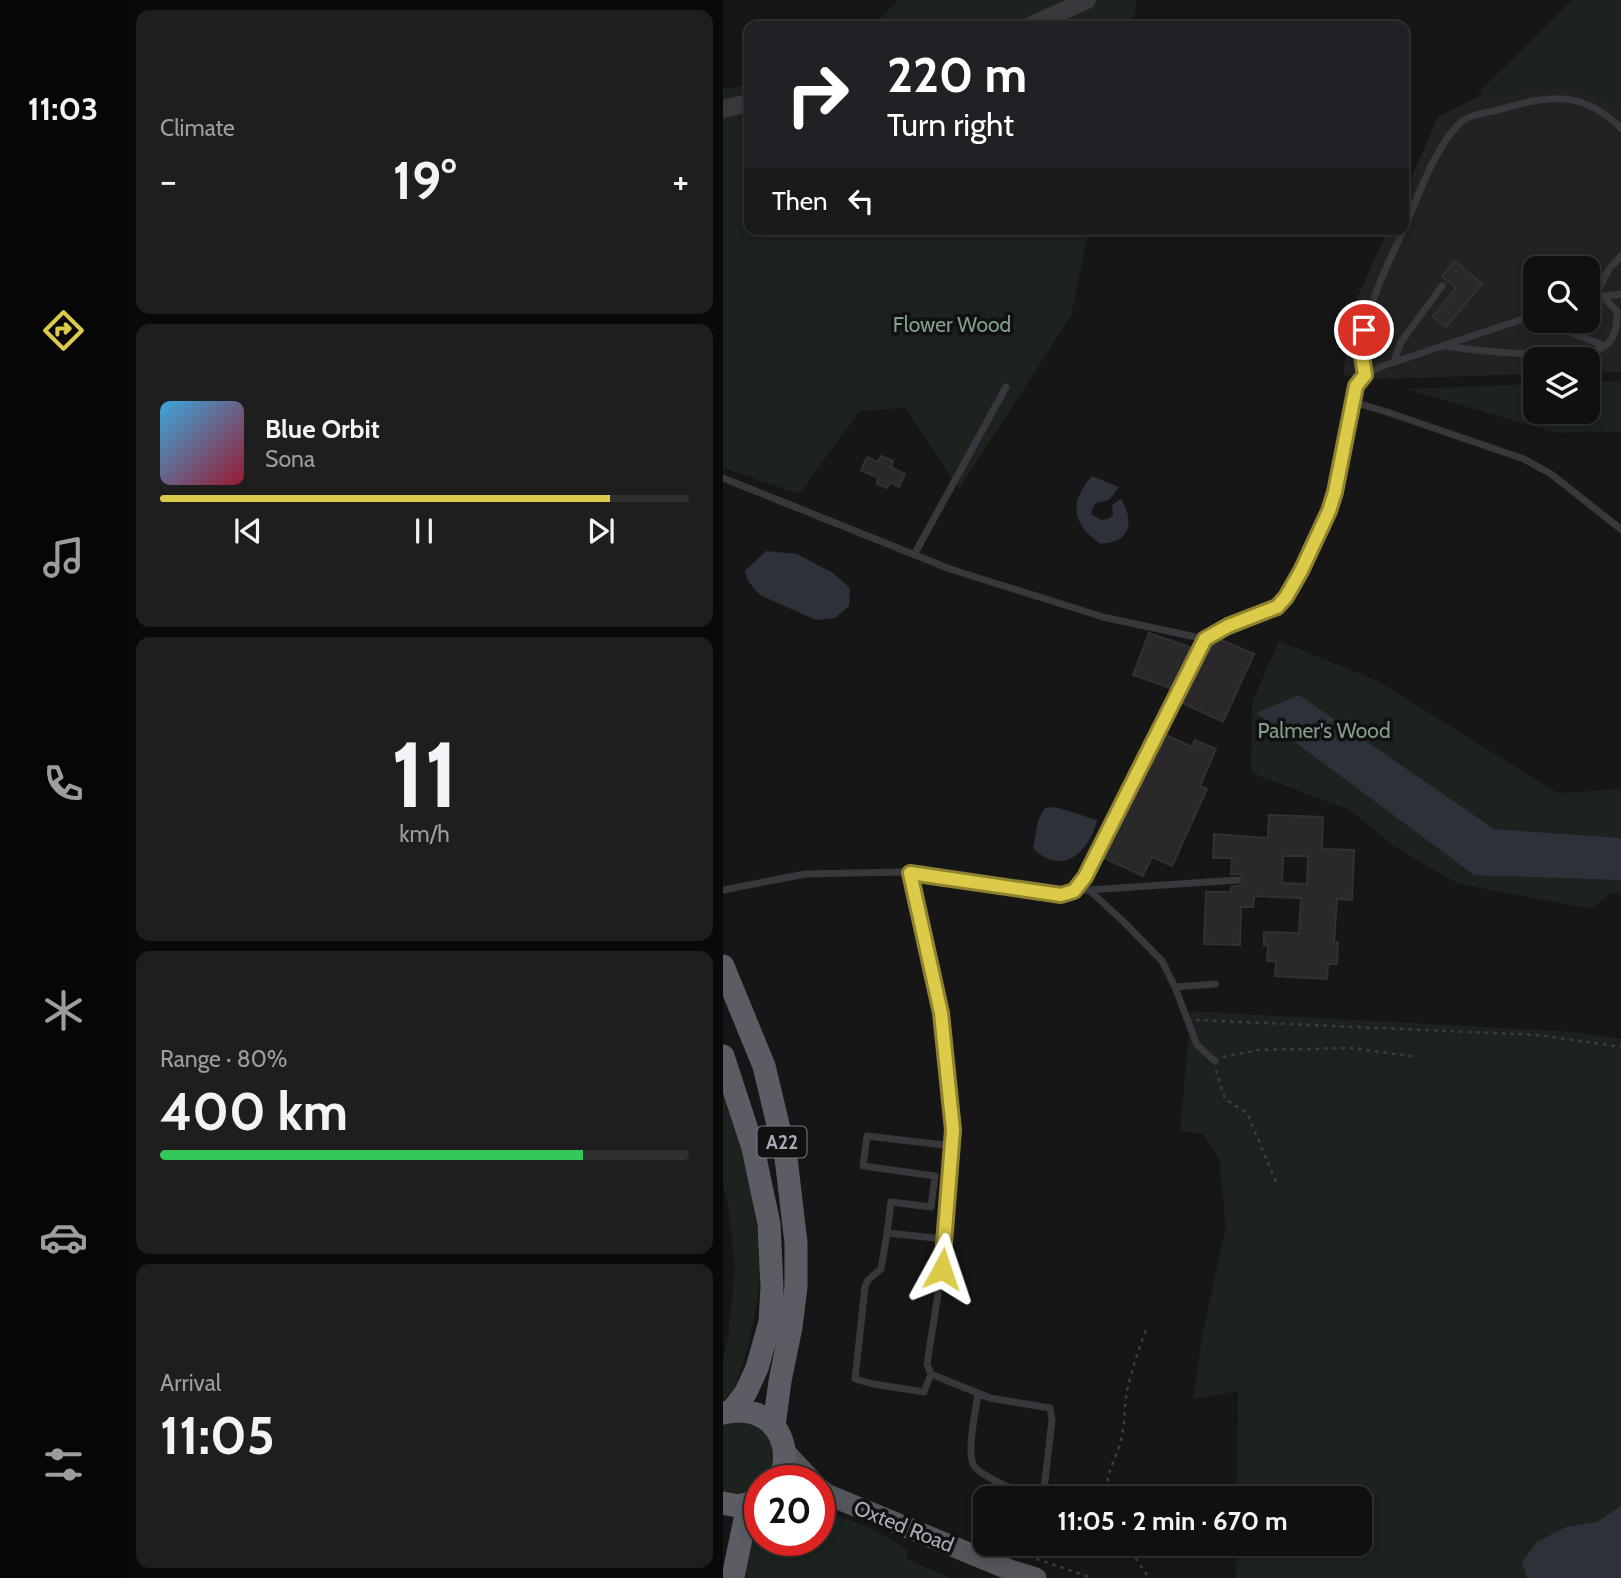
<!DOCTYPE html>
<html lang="en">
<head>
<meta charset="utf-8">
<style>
	:root { --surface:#101011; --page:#1e1e1f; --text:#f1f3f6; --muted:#9c9d9f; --line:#303031; --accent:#dcca49 }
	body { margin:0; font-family:Cabin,sans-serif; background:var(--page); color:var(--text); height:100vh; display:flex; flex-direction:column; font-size:26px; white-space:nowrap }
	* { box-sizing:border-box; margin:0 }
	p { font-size:23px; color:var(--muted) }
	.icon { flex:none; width:38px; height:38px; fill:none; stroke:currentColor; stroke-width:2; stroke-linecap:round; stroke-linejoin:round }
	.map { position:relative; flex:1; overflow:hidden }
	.side { display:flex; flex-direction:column; gap:10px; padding:10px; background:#090909; width:597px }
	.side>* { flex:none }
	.banner { position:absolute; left:21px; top:21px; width:665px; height:214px; border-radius:14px; box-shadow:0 4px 10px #0003,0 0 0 2px var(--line); background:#202124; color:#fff; overflow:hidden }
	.tools { position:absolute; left:800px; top:256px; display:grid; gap:14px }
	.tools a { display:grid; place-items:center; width:77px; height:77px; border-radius:14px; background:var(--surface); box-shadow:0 4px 10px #0003,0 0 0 2px var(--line); font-size:35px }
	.speed { position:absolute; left:21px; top:1465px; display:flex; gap:14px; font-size:35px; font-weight:700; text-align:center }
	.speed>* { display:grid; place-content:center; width:91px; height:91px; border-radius:50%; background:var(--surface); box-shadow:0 4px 10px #0003,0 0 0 2px var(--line); line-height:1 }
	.speed .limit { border:10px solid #d22; background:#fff; color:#111 }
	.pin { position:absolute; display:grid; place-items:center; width:60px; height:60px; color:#fff; margin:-30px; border:4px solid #fff; border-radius:50%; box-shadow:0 2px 7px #0007 }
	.me { position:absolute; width:77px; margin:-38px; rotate:5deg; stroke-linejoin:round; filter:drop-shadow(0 0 5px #0008) }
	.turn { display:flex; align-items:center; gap:24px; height:147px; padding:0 28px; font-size:32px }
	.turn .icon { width:91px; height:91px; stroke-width:2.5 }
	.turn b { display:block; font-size:49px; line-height:60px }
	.then { display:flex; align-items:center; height:66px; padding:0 28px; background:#0003; gap:14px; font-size:26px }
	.big { font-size:52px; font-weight:700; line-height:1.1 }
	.side .card { flex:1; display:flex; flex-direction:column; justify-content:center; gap:10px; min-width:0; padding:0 24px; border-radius:14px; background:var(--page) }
	.side .dial { align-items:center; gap:0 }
	.dial b { font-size:91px; line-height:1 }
	.song { display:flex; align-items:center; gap:21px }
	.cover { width:84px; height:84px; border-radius:10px; background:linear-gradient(135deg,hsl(200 70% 55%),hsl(350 70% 35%)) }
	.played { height:7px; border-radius:4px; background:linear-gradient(90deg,var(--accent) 85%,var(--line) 85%) }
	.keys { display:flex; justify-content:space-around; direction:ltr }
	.heat { display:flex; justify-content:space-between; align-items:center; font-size:38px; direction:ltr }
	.charge { height:10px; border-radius:5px; background:linear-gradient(90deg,#34c759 80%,var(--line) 0) }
	.trip { position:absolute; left:250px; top:1486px; width:399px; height:70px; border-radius:14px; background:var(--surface); box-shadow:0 4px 10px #0003,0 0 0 2px var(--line); font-weight:700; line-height:70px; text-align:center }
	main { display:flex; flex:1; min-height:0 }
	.tabs { display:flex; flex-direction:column; width:126px; justify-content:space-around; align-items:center; background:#060607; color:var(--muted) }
	.tabs .icon { width:49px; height:49px }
	.tabs .selected { color:var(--accent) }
	.tabs b { font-size:32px; color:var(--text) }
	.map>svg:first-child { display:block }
	.built { fill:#222224; fill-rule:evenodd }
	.green { fill:#1c221e }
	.water { fill:#2d323a }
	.building { fill:#29292b; stroke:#313033; stroke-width:2; fill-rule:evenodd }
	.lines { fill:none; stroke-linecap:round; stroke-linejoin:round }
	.path { stroke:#3d3e43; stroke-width:2.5; stroke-dasharray:3.5 5; stroke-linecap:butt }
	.service { stroke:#37373c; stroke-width:7 }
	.tertiary { stroke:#37373c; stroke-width:18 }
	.primary { stroke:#54545b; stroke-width:21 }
	.trunk { stroke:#5c5c64; stroke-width:23 }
	.route-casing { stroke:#8f832f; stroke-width:18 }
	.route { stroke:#dcca49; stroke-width:12 }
	.labels { text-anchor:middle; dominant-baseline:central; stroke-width:7; stroke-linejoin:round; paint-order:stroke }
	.shield { fill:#111112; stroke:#7b7d85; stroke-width:2 }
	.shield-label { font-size:19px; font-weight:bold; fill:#a9abb6 }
	.park-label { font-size:21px; fill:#839f8a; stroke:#111112 }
	.street-label { font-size:21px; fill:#a9abb6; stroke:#111112 }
</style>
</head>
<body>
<main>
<nav class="tabs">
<b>11:03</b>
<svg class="icon selected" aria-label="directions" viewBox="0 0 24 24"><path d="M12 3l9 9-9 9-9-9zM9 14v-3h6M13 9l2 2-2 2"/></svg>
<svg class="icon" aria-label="music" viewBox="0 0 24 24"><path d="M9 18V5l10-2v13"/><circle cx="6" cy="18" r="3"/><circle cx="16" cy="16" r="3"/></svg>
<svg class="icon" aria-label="phone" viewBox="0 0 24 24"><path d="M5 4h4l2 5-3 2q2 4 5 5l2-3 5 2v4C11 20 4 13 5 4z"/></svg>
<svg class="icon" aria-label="climate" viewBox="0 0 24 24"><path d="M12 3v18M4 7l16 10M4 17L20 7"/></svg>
<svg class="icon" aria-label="car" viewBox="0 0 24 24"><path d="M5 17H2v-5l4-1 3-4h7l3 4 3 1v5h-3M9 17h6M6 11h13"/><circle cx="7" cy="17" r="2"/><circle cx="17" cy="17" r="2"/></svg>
<svg class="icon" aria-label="filters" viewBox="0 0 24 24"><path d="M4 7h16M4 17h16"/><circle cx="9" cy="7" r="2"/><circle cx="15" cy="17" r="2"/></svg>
</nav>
<section class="side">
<div class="card"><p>Climate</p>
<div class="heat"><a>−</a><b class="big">19°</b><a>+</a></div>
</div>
<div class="card">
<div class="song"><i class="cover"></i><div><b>Blue Orbit</b><p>Sona</p></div></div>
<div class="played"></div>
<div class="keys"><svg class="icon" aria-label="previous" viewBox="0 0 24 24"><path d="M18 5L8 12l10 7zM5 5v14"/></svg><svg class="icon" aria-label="pause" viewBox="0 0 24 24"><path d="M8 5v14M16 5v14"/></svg><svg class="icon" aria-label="next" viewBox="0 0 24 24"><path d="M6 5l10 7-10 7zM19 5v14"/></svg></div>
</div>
<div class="card dial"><b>11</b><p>km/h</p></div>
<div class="card"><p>Range · 80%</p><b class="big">400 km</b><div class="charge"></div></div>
<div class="card"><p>Arrival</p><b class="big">11:05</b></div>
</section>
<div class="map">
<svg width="899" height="1578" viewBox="0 0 899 1578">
	<rect width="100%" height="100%" fill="#161617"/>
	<path class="built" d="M847,66L898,95V372L865,373L864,359H812V374L659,379L620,375L631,305L665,229H681V194L715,117L781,84ZM812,268H864V320H812Z"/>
	<path class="green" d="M175,0H414L409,26H150Z
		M849,0H898V106L838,86L771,98L755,93Z
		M26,83V229H366L348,316L236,489L182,408L137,411L76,494L0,468V88L4,89Z
		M898,381V432L833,433L683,389L812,384V411H864L865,382Z
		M556,641L653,680L835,793L898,789V896L888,893L869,909L736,884L670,846L627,810L528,773L529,702Z
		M468,1011L852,1032L898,1039V1578H513L514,1544H637V1498H514L515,1391L470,1399L480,1331L503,1227L496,1159L480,1134L457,1131Z
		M0,1088L23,1159L39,1262L34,1303L24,1351L13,1385L0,1401V1359L5,1338L12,1269L5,1203L0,1186Z
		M8,1422C13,1422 20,1422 25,1423C50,1430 57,1460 45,1480H37V1489L22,1496L0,1494V1424Z
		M96,1509L148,1528L185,1550L184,1559L228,1578H23L26,1551L37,1521V1540H96Z"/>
	<path class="water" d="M369,476L396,487L387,499C376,505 372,497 368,514L378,520L385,519L390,515L389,505L398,499C406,511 411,531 395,540C391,542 382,543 378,544C348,524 346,502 369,476Z
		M43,551L74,554L110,573L127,588L126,606L112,618L93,620L37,595L25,581L22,571Z
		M576,695L771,829L898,838V880L751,875L533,713Z
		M332,807L374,820C366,854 338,877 310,848L315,820L322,808Z
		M899,1505L898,1578H804L799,1562L814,1542L843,1527L874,1522Z"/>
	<path class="building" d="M732,261L759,284L723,327L710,316L733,288L719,276Z
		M158,456L170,461L168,467L182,474L176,487L167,482L164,488L154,484L155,478L138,470L144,457L155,462Z
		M426,633L467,647L450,689L410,675Z
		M496,639L531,654L500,722L457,702L480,657Z
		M443,735L469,747L472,740L493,749L477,786L484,789L449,866L429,857L420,876L381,858L426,763L430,765Z
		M546,815L600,817L599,849L631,850L629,900L614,899L611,942H615L614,964H605L604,979L552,976L553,961H544L545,945H541V932L576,933L578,898L531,896L530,907H518L517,945L481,944L483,892H508V887L518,885L521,880L517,874H508L509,858H490L491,834L545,838ZM560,856H585L584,884L559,883Z"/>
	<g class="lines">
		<path class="path" d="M473,1020L815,1035L899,1047
			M500,1057L535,1050L629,1048L694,1057
			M493,1070L502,1099L524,1113L553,1182
			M399,1497L400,1498
			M387,1498C379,1475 393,1462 398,1440C402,1424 401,1407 404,1391C409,1369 416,1348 424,1327
			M403,1544L426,1578
			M273,1545L369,1578"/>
		<path class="service" d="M681,229C695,197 711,150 735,125C744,115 762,113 775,110C824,96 858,88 899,129
			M864,298L899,294
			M871,298L886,269L899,255
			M817,320L882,346
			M723,346C752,351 861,362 882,346C893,338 894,323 894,311L880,297
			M671,362L678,342L719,286
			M642,375C633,325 660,274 681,229
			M630,402L664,412L801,459L828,474L899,530
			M0,478L227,569L380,617L482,639
			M191,555L283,387
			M187,873L218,1013L230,1130L219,1269L204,1364L208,1374L267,1398L327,1408L329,1420L320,1498
			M0,890L82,874L180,872L338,895L351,891L362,877L482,639L505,626L554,607L563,597L578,571L606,511L612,492L633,386L642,375L657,367L812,315
			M366,890L401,922L439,961L452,987L474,1045L492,1061
			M351,891L515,880
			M452,987L492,984
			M164,1233L158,1269L145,1280L142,1287L132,1379L150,1384L201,1392L208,1374
			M221,1239L164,1233L168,1202L208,1207L212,1176L140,1166L144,1136L229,1146
			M255,1394C253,1409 243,1453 251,1466C259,1477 297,1492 310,1498"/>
		<path class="tertiary" d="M307,26L364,0
			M0,109L26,103"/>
		<path class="primary" d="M62,1452L88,1480
			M96,1488L103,1494L287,1570L313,1578"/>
		<path class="trunk" d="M0,966L41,1066L63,1158L73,1243V1286L68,1327L57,1381L51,1426
			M0,1056L30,1148L46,1224L49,1287L47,1322L34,1368L23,1392L9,1411
			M0,1413C45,1402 73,1439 57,1480
			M0,1503L15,1506L37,1501
			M10,1577L25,1505"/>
	</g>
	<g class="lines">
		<defs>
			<path id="route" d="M219,1269L230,1130L218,1013L187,873L338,895L351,891L362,877L482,639L505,626L554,607L563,597L578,571L606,511L612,492L633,386L642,375L639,356L641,330"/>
		</defs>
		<use href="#route" class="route-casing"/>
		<use href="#route" class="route"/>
	</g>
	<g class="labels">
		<rect class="shield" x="34.5" y="1126.5" width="49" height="31" rx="5"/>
		<g class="shield-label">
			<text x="59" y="1142">A22</text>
		</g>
		<g class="park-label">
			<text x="229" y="324">Flower Wood</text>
			<text x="601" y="730">Palmer's Wood</text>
		</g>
		<g class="street-label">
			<text transform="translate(181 1526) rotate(22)">Oxted Road</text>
		</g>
	</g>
</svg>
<div class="tools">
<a><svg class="icon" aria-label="search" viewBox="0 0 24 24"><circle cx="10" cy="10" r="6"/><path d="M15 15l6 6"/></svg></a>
<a><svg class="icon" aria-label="layers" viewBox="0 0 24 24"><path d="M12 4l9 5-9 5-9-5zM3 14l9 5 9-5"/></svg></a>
</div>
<div class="speed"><div class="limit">20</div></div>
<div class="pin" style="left:641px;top:330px;background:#d93025"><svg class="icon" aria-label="arrive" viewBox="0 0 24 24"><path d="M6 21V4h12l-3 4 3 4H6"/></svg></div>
<svg class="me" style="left:219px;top:1269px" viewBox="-20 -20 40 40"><path d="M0-17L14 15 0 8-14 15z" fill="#dcca49" stroke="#fff" stroke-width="4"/></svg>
<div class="trip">11:05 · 2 min · 670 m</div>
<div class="banner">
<div class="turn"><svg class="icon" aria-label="right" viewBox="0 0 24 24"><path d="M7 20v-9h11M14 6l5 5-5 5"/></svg><div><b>220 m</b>Turn right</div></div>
<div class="then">Then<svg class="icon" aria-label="left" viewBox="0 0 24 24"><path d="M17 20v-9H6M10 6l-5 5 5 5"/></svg></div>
</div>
</div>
</main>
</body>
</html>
